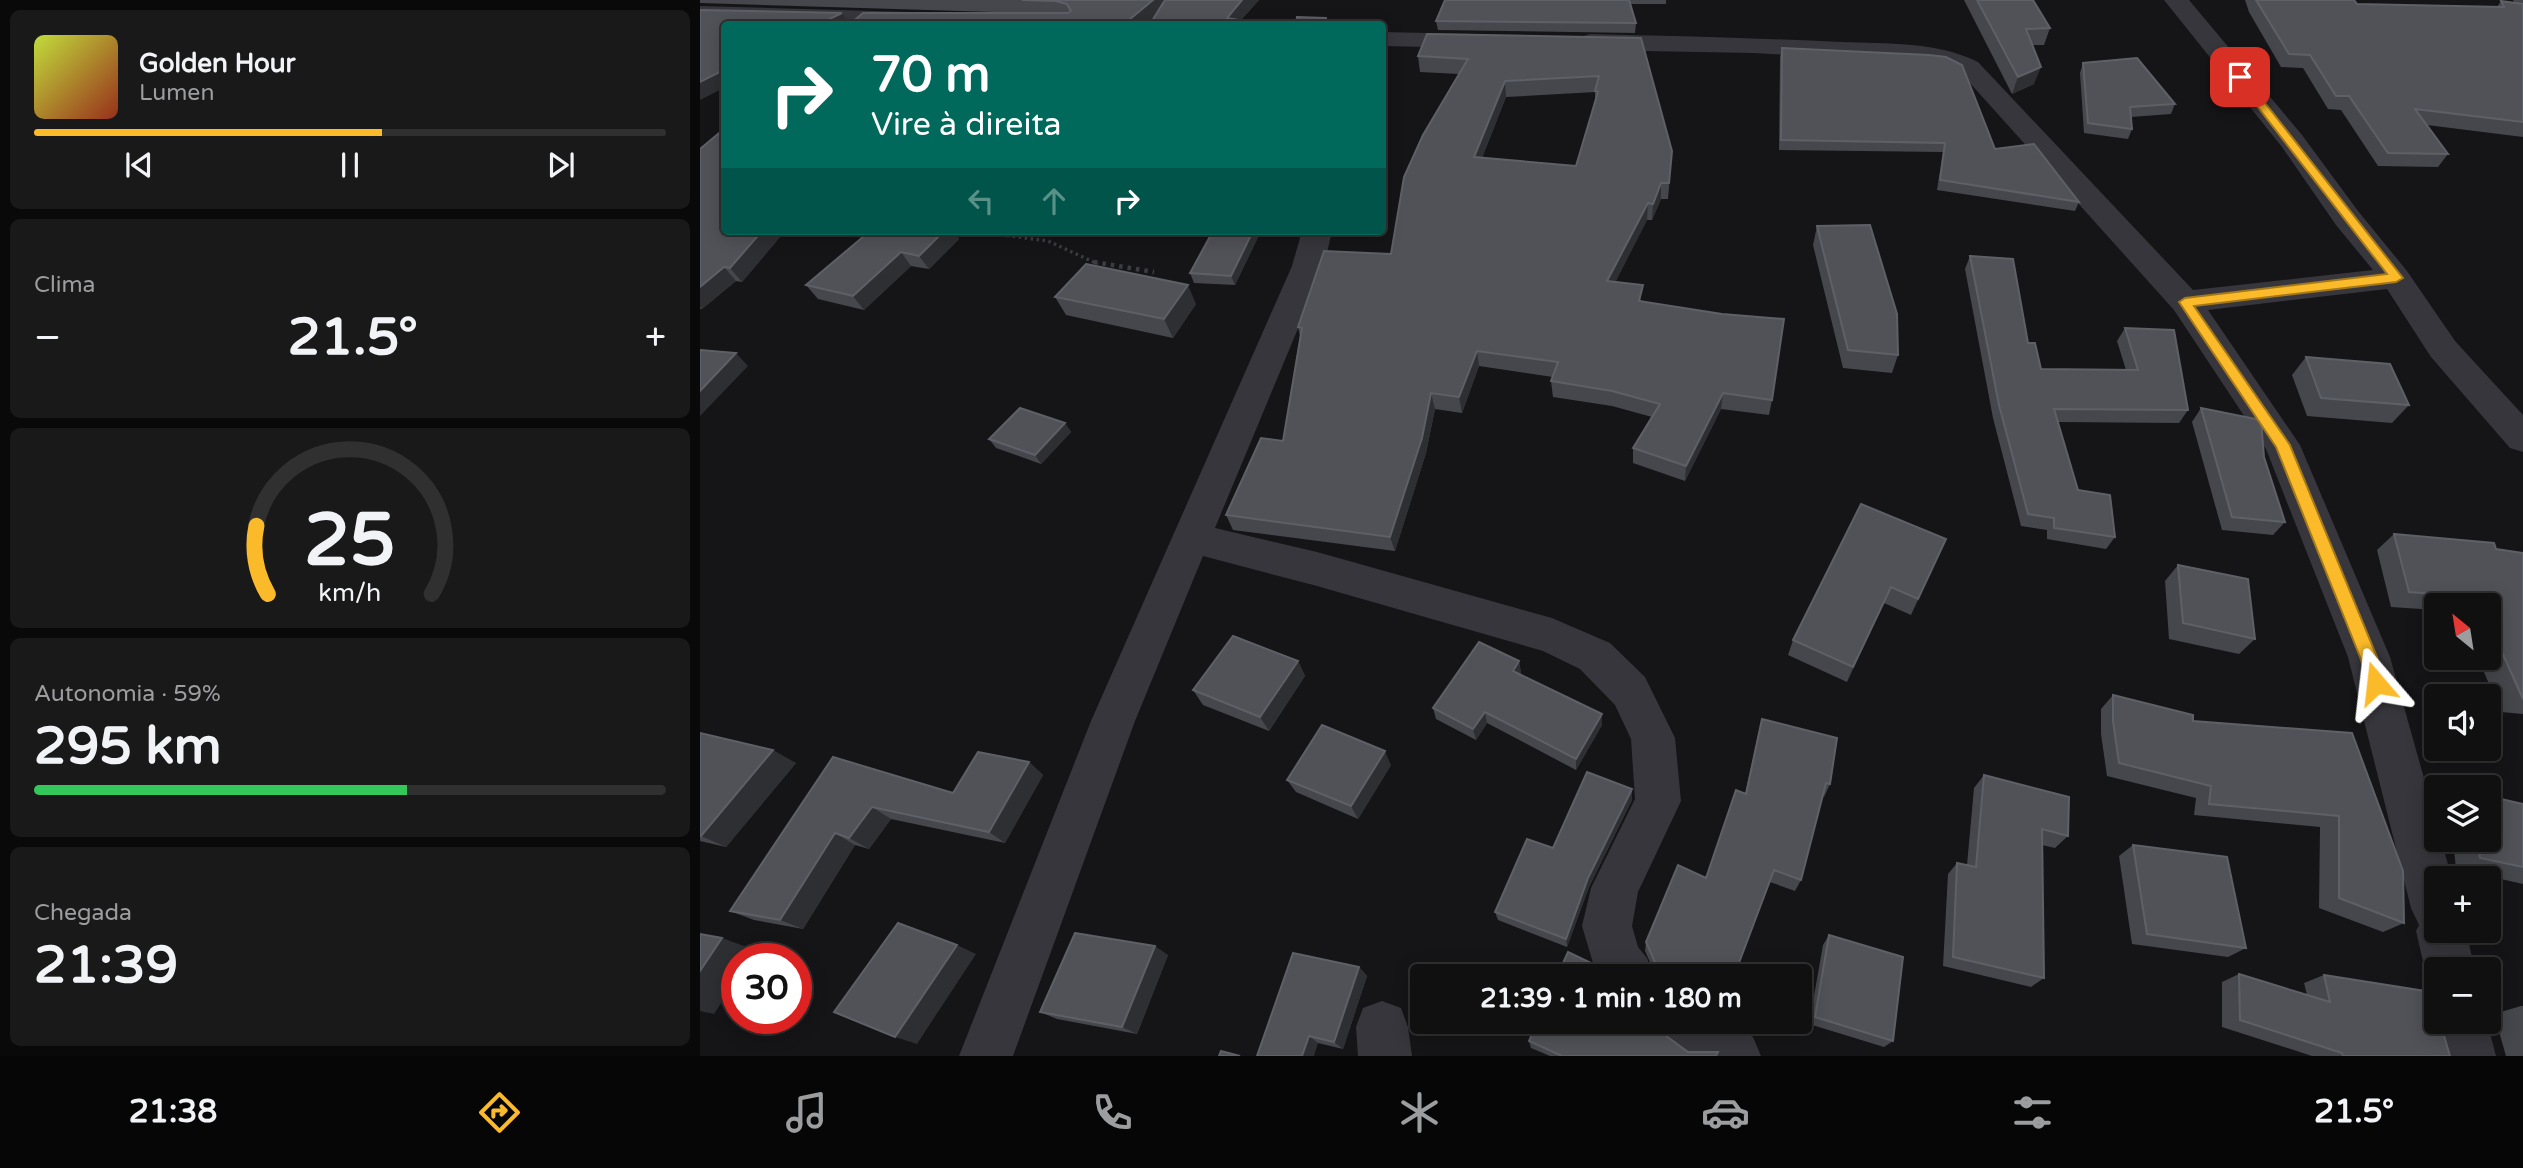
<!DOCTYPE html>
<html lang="pt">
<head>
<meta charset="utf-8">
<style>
	:root { --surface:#101011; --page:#19191a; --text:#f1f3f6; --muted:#9c9d9f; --line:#303031; --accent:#fbba29 }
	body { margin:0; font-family:"Varela Round",sans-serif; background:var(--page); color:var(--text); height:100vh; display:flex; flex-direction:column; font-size:26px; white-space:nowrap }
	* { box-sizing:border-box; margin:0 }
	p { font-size:23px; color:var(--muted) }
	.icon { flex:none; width:38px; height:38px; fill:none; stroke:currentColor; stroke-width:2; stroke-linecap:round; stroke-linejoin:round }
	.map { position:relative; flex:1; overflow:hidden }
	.details { display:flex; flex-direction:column; gap:10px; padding:10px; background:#090909; width:700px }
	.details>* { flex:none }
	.top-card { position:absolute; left:21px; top:21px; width:665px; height:214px; border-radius:7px; box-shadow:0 4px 18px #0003,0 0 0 2px var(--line); background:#00695c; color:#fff; overflow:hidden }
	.needle { width:46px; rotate:330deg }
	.fabs { position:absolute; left:1724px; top:593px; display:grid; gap:14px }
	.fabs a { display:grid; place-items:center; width:77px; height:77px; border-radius:7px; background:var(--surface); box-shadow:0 4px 18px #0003,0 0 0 2px var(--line); font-size:35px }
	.speed { position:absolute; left:21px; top:943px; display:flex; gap:14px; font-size:35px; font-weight:700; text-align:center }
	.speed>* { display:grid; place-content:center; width:91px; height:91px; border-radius:50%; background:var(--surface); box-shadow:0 4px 18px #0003,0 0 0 2px var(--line); line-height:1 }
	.speed .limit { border:10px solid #d22; background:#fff; color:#111 }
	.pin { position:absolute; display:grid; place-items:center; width:60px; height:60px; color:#fff; margin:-30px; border-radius:14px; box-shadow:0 4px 10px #0006 }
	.me { position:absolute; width:77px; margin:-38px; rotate:343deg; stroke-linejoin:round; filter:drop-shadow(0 0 5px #0008) }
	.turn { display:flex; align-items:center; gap:24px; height:147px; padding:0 35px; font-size:32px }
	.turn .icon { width:91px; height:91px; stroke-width:2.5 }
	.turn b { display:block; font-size:49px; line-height:60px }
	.lanes { display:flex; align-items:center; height:66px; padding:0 35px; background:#0003; justify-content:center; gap:35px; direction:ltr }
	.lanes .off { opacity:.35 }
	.big { font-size:52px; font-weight:800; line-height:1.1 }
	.details .card { flex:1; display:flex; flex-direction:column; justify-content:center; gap:10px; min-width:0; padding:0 24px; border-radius:10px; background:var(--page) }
	.details .dial { align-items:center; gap:0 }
	.dial svg { height:182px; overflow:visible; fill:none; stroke:var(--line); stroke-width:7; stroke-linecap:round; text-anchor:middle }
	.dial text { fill:var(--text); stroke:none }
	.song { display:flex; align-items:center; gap:21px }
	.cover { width:84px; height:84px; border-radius:10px; background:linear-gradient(135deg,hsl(70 70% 55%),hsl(10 70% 35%)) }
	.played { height:7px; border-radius:4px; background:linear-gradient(90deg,var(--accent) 55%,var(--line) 55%) }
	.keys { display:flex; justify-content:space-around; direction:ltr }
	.heat { display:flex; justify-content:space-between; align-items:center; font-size:38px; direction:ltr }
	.charge { height:10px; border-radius:5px; background:linear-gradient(90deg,#34c759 59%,var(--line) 0) }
	.trip { position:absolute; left:710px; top:964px; width:402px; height:70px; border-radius:7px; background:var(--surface); box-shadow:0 4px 18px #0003,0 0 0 2px var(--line); font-weight:800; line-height:70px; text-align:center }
	.menu { display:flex; height:112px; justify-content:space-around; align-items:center; background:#060607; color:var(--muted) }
	.menu .icon { width:49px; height:49px }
	.menu .on { color:var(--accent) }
	.menu b { font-size:32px; color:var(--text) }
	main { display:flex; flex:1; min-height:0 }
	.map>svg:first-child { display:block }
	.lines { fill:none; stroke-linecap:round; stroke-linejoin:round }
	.path-far1 { stroke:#3b3d43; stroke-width:3.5; stroke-dasharray:2.5 3.5; stroke-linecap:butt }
	.path { stroke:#3b3d43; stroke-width:4.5; stroke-dasharray:3.5 5; stroke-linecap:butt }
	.street { fill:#36363c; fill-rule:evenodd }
	.wall { fill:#46474c; fill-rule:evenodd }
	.shaded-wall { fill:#2e2f32 }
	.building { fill:#515258; stroke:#5e6067; stroke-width:2; fill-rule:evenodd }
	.route { fill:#fbba29; stroke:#a3791b; stroke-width:2 }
</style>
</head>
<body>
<main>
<section class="details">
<div class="card">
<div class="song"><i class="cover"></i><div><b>Golden Hour</b><p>Lumen</p></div></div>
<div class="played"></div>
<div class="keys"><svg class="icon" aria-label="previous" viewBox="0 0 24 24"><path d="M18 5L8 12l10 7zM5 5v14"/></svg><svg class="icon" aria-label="pause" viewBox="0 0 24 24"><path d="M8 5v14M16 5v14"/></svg><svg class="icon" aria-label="next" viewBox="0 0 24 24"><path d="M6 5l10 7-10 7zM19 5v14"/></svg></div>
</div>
<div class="card"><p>Clima</p>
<div class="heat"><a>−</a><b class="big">21.5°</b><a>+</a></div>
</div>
<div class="card dial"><svg viewBox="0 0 100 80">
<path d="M14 69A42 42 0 1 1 86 69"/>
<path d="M14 69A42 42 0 0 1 9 39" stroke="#fbba29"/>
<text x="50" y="56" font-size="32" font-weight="700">25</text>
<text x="50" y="72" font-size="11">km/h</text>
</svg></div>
<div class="card"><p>Autonomia · 59%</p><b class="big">295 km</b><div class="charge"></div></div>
<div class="card"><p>Chegada</p><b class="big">21:39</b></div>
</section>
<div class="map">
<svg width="1823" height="1056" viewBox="0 0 1823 1056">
	<rect width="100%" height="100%" fill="#151517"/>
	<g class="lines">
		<path class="path-far1" d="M289,233L348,241L398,264"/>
		<path class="path" d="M394,262L454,272"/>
		<path class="street" d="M1464,0H1489L1602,135L1658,211L1707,271L1755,341L1823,415V452L1810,448L1731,357L1687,289L1508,310L1600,445L1690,657L1736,821V840H1741L1752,878H1736V931H1766L1775,970H1736V990L1732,988L1725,970L1716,931L1719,925L1711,908L1648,657L1566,449L1474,310L1260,72L1244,64L1227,62L1053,53L890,50L881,47L877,42L881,37L890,34C974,36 1058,38 1142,42C1187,44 1236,41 1278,62L1493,290L1673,270L1636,225L1582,147Z
			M0,6L209,12L218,14L221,19L216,24L0,20Z
			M682,32L777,34L786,36L789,41L786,46L777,48L682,46Z
			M602,231H632L624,266L515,528L617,552L852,618L910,643L945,677L975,738L981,801L938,892L932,926L938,947L947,958L954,976H897L882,926L891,888L935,799L931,739L915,705L880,669L843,651L617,586L503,556L435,721L313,1056H259L391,721L592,266Z
			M682,1001L701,1008L708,1027L712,1056H658L656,1027L663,1008Z
			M1736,1019V1022H1787L1796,1056H1742L1735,1022Z
			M957,1022H1030L1053,1037L1061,1056H987L965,1040Z"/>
	</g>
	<path class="wall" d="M0,0H559L541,20L563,24H450L457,14L445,24L324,13L0,3Z
		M745,0H966V4H931L936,23L935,33L738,30L736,21Z
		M1264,0H1333L1350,28L1344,45H1332L1334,84L1312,94Z
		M1545,0H1654L1657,4L1797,7L1801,1L1814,3L1813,0H1823V137L1727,125L1748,154L1738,167L1678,166L1641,110L1628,109L1603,68L1581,67L1549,12Z
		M941,38L972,151L968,199H961L952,220H947L915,282L942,301L1072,400L1069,415L1021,409L985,481L933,463V448L952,417L912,406L853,397L851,381L853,377L779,366L762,413L735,409L726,453L695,551L533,530L526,515L583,441L600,336L598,327L691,254L759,74L720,72L718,56ZM895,92V102L876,166L782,158L806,97Z
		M1082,48L1295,149L1379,202L1375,211L1237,190L1243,152L1079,150L1080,57Z
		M1383,63L1475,104L1471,114L1431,117L1432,129L1428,139L1384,133L1380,73Z
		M0,149L24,231H85L42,282L36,281L2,309H0Z
		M1117,226L1198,355L1192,373L1143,368L1113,245Z
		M170,231L259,239L229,269L211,266L164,310L118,299L106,285Z
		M513,231H561L535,285L494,283L490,273Z
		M1270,256L1328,343L1341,369L1426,370L1417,341L1425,328L1488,410L1479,423L1358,422L1378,490L1415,537L1406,549L1347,539V530L1321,526L1293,418L1265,269Z
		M355,297L496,304L473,338L366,315Z
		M1606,357L1709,405L1692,423L1607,416L1592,375Z
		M1501,408L1564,457L1585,522L1573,535L1522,530L1492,422Z
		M365,423L371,432L341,464L296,448L289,439Z
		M1694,534L1823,553V714L1801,712L1778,658H1788V606H1736V610L1691,607L1677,550Z
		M1246,539L1211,615L1184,603L1147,682L1088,655L1093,640Z
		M1478,565L1555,639L1539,654L1469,639L1465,581Z
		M598,661L605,676L569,731L503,705L493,690Z
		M819,661L821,673L820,674L902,725L876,770L787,723L776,740L736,719L733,708Z
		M1413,695L1493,721L1652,733L1704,923L1683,932L1619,908L1620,827L1494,815L1496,798L1407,776L1401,734V709Z
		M1062,719L1130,784L1124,797L1122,796L1101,880L1095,891L1070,882L1034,976L953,969L945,951L946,942L1006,878L1045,794Z
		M0,733L96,763L26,847L0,841Z
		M133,757L253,793L329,762L343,775L305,843L191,819L169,849L155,845L103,929L54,920L30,911Z
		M691,765L658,819L596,792L587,780Z
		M1284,775L1368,836L1355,848L1342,845L1344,978L1331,987L1243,966L1248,874L1257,863L1267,865L1274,788Z
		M932,789V800L889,887L867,947L798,920L795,912L853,848Z
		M1823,804V884L1756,869L1753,840H1788Z
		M1433,845L1546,948L1528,957L1432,944L1419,856Z
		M1129,935L1193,1041L1184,1047L1109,1024L1123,945Z
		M468,955L437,1034L357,1019L340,1012Z
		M659,967L667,976L643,1049L618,1043L557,1056Z
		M1539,974L1607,995L1604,983L1624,975L1750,1056H1612L1522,1027V982Z
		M1821,1006H1823V1056H1806L1794,1014Z
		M965,1035L988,1052L1016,1056H850L831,1048L829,1041Z"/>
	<path class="shaded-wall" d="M453,0H473L445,24H424Z
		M542,0H559L537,24L527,18Z
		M142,13L149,24H119Z
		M1341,67L1334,84L1312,94L1318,77Z
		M24,70V88L0,100V82Z
		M805,81L806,97L776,173L774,157Z
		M961,183V199L952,220L953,204Z
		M948,203L947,220L908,297L907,281Z
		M62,231H85L42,282L30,268Z
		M239,231H254L259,239L229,269L219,256Z
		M553,231H561L535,285L531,276Z
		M201,252L211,266L164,310L153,296Z
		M24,267L36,281L2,309L0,307V287Z
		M488,285L496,304L473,338L464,319Z
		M777,351L779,366L762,413L759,397Z
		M36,353L48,366L0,416V391Z
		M731,393L735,409L726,453L695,551L690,537Z
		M1023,393L1021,409L985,481L986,466Z
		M365,423L371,432L341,464L335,455Z
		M1191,587L1184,603L1147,682L1153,667Z
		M598,661L605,676L569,731L560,717Z
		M819,661L821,673L815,682L813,671Z
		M785,712L787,723L776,740L773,729Z
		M902,714V725L876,770V759Z
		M73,750L96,763L26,847L1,836Z
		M685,751L691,765L658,819L651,806Z
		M329,762L343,775L305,843L289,832Z
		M932,789V800L889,887L867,947L866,939L888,878Z
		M172,807L191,819L169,849L149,838Z
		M135,833L155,845L103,929L80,920Z
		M22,938L55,950L50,959H37V979L14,1014L0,1011V971Z
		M257,945L276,954L217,1044L195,1037Z
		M455,946L468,955L437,1034L422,1027Z
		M659,967L667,976L643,1049L634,1042Z
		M609,1036L618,1043L614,1056H602Z"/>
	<path class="building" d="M322,0H453L424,24H150L163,13H368L371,11L367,4L356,1Z
		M465,0H542L527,18L563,24H450Z
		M745,0H929L936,23L736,21Z
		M1277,0H1333L1350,28L1326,29L1341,67L1318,77Z
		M1556,0H1654L1657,4L1804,7L1801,1L1823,4V122L1715,109L1748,154L1688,153L1649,96H1636L1610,55L1589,54Z
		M0,10L142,13L119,24H24V70L0,82Z
		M597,17L626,18V24H596Z
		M727,34L941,38L972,151L969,183H961L953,204L948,203L907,281L943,285L939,301L1022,314L1084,319L1072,400L1023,393L986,466L933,448L960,404L912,391L851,381L858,362L777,351L759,397L731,393L722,438L690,537L526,515L561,438L583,441L602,328L598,327L624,251L691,254L704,177L723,135L768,59L718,56ZM899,76L895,91L898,92L876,166L774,157L805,81Z
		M1082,48L1229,55L1246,57L1262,65L1295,149L1334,144L1379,202L1240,180L1245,143L1081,140Z
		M1437,58L1475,104L1430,107L1432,129L1388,123L1383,63Z
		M24,129V231H62L30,268L24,267L0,287V149Z
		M1170,225L1197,314L1198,355L1148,350L1117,226Z
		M170,231H244L219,256L201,252L153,296L106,285Z
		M513,231H553L531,276L490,273Z
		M1270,256L1313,259L1328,343H1335L1341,369L1438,370L1425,328L1474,330L1488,410L1354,409L1378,490L1410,495L1415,537L1354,528V518L1328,514L1299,405Z
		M386,264L488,285L464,319L355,297Z
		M0,350L36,353L0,391Z
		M1606,357L1690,364L1709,405L1621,398Z
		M320,408L365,423L335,455L289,439Z
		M1501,408L1561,420L1564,457L1585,522L1532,517Z
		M1161,504L1246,539L1218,599L1191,587L1153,667L1093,640Z
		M1694,534L1794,543L1796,549L1823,553V699L1788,621V606H1782L1778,597L1709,592Z
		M1478,565L1548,579L1555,639L1483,623Z
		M533,636L598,661L560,717L493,690Z
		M779,642L819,661L813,671L902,714L876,759L785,712L773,729L733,708Z
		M1413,695L1493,715V721L1652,733L1703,871L1704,923L1639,898V816L1509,804L1511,786L1419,763L1413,721Z
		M1062,719L1137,738L1130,784L1126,783L1101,880L1074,870L1034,976H932L934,970L958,969L946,942L978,865L1006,878L1036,790L1046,794Z
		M622,725L685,751L651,806L587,780Z
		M0,733L73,750L1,836L0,835Z
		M278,752L329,762L289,832L172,807L149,838L135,833L80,920L30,911L133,757L253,793Z
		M887,772L932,789L888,878L866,939L795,912L827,839L853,848Z
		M1284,775L1369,797L1368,836L1342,829L1344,978L1253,957L1257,863L1276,867Z
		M1788,796L1823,804V867L1780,858L1778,840H1788Z
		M1433,845L1527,857L1546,948L1447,934Z
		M198,923L257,945L195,1037L134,1012Z
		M375,933L455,946L422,1027L340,1012Z
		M0,934L22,938L0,971Z
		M1129,935L1203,957L1193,1041L1115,1017Z
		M868,952L893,964L895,969L906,970L921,976H857Z
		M593,953L659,967L634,1042L609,1036L602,1056H557Z
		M1539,974L1630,1002L1624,975L1731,992L1736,1009V1022H1740L1750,1056H1643L1642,1053L1540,1020Z
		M837,1022H959L965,1035L988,1052H1018L1016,1056H862L829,1041Z
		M521,1051L540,1056H519Z"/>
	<path class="route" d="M1540,74L1543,75L1703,278L1696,282L1494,306L1590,445L1677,657L1685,683L1682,688L1676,691L1670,688L1660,657L1576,447L1479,302L1485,298L1687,274L1536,79V75Z"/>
</svg>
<div class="fabs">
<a><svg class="needle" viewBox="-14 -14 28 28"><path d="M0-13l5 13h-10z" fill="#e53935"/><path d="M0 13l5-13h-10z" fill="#9c9d9f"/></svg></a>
<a><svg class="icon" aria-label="sound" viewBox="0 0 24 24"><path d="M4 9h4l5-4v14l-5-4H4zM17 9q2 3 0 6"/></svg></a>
<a><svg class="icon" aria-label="layers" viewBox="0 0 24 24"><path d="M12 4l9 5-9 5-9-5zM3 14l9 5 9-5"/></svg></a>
<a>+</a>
<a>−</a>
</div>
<div class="speed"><div class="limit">30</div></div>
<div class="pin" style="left:1540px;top:77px;background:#d93025"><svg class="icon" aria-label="arrive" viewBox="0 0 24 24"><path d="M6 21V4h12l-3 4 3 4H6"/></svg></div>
<svg class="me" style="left:1676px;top:683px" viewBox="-20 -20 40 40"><path d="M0-17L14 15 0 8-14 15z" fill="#fbba29" stroke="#fff" stroke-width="4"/></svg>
<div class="trip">21:39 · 1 min · 180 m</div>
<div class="top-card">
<div class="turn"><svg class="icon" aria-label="right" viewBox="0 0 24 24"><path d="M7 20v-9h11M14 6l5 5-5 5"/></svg><div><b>70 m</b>Vire à direita</div></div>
<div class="lanes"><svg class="icon off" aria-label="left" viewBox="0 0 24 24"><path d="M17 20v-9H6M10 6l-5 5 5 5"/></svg><svg class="icon off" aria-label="ahead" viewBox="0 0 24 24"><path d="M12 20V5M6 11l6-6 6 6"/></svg><svg class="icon" aria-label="right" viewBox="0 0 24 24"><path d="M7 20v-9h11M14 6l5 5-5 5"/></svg></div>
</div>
</div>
</main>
<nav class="menu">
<b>21:38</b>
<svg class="icon on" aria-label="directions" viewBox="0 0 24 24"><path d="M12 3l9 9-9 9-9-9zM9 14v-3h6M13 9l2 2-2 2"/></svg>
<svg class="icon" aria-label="music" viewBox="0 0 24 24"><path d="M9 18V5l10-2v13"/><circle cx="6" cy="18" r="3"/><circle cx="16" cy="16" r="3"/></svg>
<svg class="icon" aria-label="phone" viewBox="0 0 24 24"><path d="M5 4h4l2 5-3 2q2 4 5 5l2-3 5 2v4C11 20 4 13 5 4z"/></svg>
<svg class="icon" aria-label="climate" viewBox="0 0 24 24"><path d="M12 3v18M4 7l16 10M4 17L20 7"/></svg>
<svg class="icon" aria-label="car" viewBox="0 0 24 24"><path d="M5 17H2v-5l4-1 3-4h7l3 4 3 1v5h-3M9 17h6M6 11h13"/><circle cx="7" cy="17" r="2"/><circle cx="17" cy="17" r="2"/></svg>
<svg class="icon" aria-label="filters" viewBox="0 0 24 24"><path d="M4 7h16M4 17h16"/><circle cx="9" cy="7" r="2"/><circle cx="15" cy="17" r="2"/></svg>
<b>21.5°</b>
</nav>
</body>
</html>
